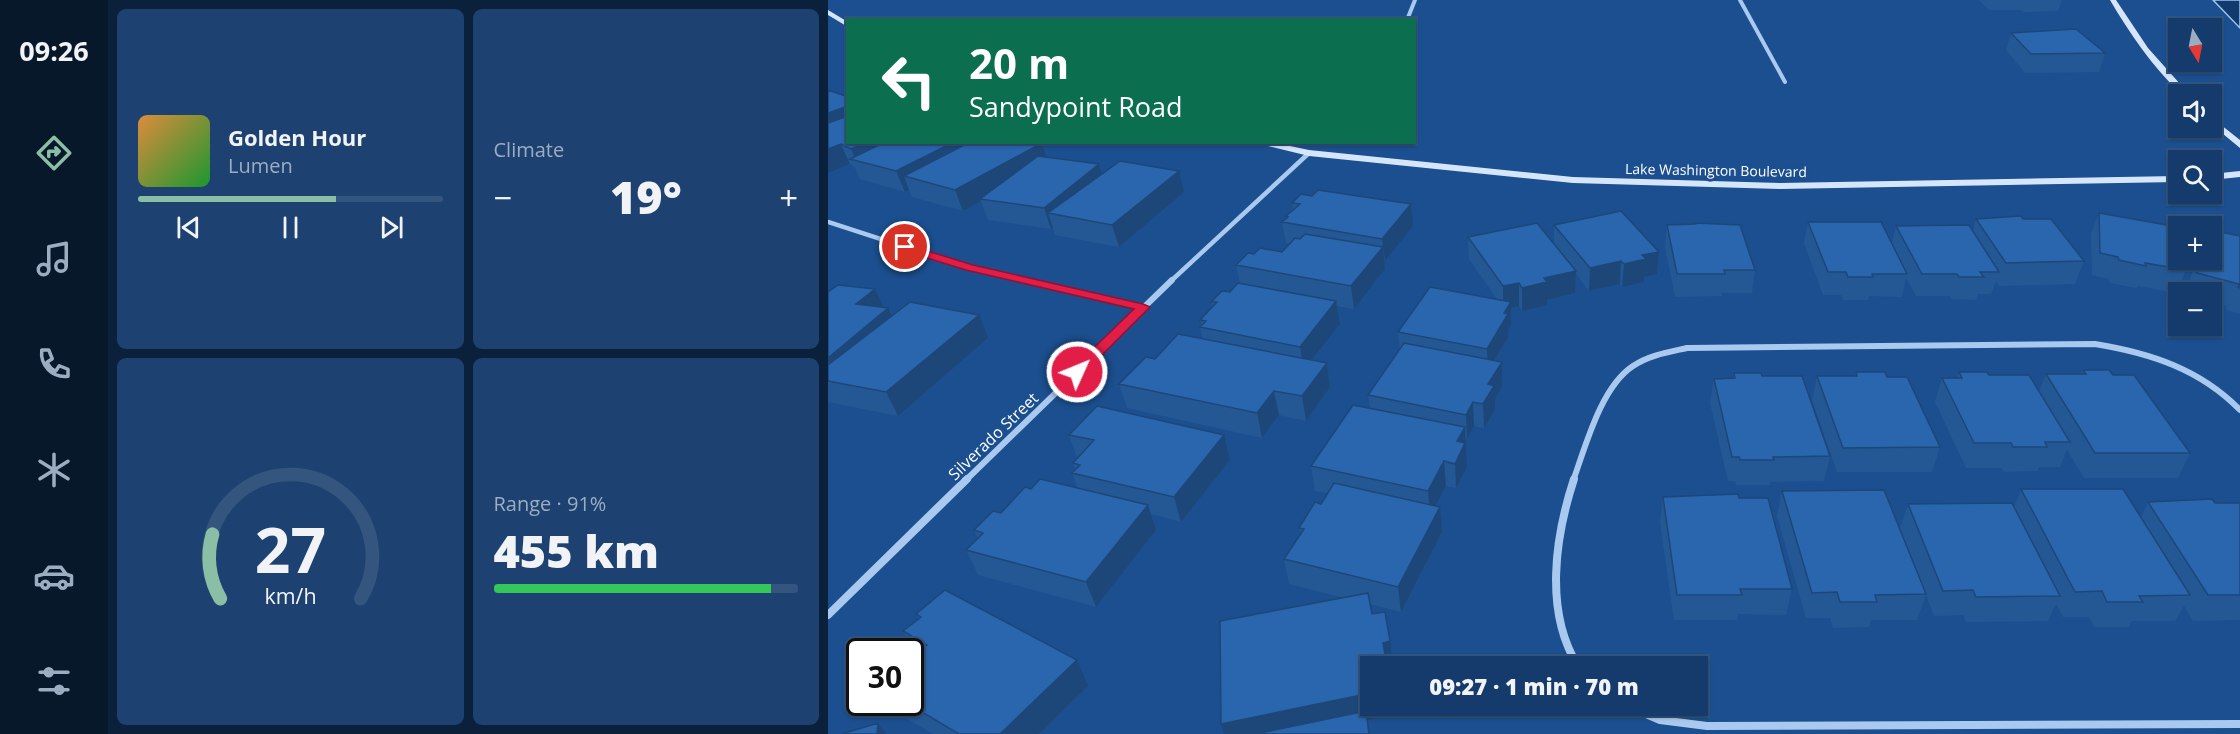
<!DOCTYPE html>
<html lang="en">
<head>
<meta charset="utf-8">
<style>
	:root { --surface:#143b6b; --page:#1d4271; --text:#f1f3f6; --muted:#9dadc1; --line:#33557e; --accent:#8abfa5 }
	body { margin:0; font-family:"Open Sans",sans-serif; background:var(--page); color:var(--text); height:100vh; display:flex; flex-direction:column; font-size:22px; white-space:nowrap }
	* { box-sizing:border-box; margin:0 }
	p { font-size:20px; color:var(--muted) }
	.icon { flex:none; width:33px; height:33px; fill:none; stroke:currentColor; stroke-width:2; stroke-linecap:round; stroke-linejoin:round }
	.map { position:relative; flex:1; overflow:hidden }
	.panel { display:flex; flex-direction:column; gap:9px; padding:9px; background:#0b203b; width:720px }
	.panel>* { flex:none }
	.top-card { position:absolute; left:18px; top:18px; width:570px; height:126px; border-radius:0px; box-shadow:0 2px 4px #0004,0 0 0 2px var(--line); background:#0b6e4f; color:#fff; overflow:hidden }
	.needle { width:39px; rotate:170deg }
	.buttons { position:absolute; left:1340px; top:18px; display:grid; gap:12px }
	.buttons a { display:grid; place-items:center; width:54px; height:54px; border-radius:0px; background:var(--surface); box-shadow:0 2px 4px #0004,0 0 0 2px var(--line); font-size:30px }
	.speed { position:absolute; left:18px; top:638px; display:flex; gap:12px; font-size:30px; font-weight:700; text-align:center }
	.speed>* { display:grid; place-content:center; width:78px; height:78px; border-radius:50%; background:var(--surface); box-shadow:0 2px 4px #0004,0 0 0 2px var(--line); line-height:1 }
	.speed .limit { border:3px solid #111; border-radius:9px; background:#fff; color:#111 }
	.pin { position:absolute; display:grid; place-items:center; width:51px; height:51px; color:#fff; margin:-26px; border:3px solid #fff; border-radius:50%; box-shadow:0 2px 6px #0007 }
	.me { position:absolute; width:66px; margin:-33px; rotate:46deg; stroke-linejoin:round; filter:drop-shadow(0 0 4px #0008) }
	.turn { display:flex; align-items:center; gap:21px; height:126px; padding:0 24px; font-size:27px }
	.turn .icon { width:78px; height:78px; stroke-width:2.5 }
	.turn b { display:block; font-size:42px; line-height:51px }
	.big { font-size:45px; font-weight:800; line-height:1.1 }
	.panel .widget { flex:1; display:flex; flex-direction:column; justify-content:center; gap:9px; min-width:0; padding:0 21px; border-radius:9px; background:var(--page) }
	.panel .dial { align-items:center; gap:0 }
	.dial svg { height:156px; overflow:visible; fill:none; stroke:var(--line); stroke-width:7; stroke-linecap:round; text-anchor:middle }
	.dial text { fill:var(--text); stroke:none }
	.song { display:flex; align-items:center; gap:18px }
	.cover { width:72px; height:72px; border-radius:9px; background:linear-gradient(135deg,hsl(30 70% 55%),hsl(130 70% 35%)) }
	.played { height:6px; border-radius:3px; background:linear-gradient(90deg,var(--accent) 65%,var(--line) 65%) }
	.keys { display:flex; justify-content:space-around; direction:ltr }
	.heat { display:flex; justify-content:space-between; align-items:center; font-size:33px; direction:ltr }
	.charge { height:9px; border-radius:4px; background:linear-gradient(90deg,#34c759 91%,var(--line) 0) }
	.panel .tiles { flex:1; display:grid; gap:9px; grid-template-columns:repeat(2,1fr) }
	.trip { position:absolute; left:532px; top:656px; width:348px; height:60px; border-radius:0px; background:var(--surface); box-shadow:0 2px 4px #0004,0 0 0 2px var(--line); font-weight:800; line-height:60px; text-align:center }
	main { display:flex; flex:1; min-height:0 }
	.dock { display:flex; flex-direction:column; width:108px; justify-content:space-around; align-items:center; background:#08182b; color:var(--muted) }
	.dock .icon { width:42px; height:42px }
	.dock .on { color:var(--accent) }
	.dock b { font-size:27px; color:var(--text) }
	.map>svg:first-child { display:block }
	.water { fill:#123a6d; stroke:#9cc4f0; stroke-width:1.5 }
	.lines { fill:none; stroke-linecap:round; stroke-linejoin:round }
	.street-far3 { stroke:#a9c9ee; stroke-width:4 }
	.street-far2 { stroke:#a9c9ee; stroke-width:4.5 }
	.street-far1 { stroke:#a9c9ee; stroke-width:6 }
	.street { stroke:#a9c9ee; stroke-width:8 }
	.secondary { fill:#d6e6fa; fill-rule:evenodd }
	.wall { fill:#245895 }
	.shaded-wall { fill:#1d4779 }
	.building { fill:#2a66ad; stroke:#1d4779; stroke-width:1.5 }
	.route { fill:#e11d48; stroke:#92132f; stroke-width:1.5 }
	.labels { text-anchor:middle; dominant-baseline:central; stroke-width:6; stroke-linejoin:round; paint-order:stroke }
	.far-street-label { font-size:14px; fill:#fff; stroke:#1b4f8f }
	.street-label { font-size:16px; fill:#fff; stroke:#1b4f8f }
</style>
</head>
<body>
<main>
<nav class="dock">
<b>09:26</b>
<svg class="icon on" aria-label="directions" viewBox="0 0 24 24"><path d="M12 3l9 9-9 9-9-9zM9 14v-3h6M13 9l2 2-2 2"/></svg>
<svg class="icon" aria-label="music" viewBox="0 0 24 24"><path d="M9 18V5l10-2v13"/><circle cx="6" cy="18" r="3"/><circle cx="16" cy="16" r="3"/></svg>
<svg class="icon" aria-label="phone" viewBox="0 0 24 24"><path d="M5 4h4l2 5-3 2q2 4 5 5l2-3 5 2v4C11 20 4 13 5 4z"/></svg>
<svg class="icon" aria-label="climate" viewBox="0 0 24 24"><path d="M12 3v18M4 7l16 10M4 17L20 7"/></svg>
<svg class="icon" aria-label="car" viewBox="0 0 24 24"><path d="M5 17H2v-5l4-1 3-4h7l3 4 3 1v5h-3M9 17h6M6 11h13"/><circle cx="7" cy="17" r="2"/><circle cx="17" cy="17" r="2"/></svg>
<svg class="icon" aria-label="filters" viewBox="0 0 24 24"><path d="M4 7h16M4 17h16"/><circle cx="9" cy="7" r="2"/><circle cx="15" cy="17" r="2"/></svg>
</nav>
<section class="panel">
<div class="tiles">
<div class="widget">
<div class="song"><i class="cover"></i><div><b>Golden Hour</b><p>Lumen</p></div></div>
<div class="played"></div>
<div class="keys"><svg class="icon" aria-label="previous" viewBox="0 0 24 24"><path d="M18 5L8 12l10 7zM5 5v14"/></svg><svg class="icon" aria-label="pause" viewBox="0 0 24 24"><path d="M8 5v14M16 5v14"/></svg><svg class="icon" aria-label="next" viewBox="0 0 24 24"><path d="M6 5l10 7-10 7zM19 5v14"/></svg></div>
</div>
<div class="widget"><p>Climate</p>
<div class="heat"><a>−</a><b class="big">19°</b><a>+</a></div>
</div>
<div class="widget dial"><svg viewBox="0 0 100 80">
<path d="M14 69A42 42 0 1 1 86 69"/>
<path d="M14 69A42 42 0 0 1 10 36" stroke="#8abfa5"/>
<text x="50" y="56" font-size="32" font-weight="700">27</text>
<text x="50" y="72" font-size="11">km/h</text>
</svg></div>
<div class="widget"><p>Range · 91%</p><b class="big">455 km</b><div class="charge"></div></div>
</div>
</section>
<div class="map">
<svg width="1412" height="734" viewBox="0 0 1412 734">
	<rect width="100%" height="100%" fill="#1b4f8f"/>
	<path class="water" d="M1385,0H1412V28Z"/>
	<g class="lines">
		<path class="street-far3" d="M912,0L957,82
			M579,20L587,0"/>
		<path class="street-far2" d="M0,222L142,268L201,281
			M343,281L481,153"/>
		<path class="street-far1" d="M194,280L315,307
			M137,481L344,280
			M745,481C758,445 773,387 805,366C821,355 841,352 859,348L1267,344C1322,353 1372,369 1412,410"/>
		<path class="street" d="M746,479C727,537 716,612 750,666
			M0,615L139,479
			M797,705L832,720L879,726L1412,724"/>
		<path class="secondary" d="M1282,0H1288L1320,48L1361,94H1353C1324,66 1302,34 1282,0Z
			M0,10L20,22V27L0,15Z
			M1383,117L1412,140V148L1383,124Z
			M424,142H443L481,150L745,177L952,183L1350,176V182L952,189L745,183L481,156Z
			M1412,171V177L1383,180V174Z"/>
	</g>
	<path class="wall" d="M1151,0H1234L1230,11L1196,12L1193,10H1161Z
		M1183,33L1277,53L1271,72L1197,73L1178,50Z
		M0,90L20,142L218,157L271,164L273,174L356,192L291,247L227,235L225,228L223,229L160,220L153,201L135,211L84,197L81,190L77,192L32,179L26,166L22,164L0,173Z
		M464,203L585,226L556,261L557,269L526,309L509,306L512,324L484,360L499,363L502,387L478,421L451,415L434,438L299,408L291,384L327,359L375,339L372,327L374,326L372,320L385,307L383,302L402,292L412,284L408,265L426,254L454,252L461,244L458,243L454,222L458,218V216L465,210Z
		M1271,213L1358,270L1348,293L1310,286L1308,288L1282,283L1281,279L1264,275L1263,234Z
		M1148,219H1195L1256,261L1247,284L1171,286L1168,281L1163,294H1150L1148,300L1124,299L1122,296H1088L1078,278L1074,297L1041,296L1040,300H1015L1013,295H995L976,243L980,222L1064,243L1068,226L1145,231Z
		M866,223L927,270L924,293H894V296L847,297L837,247L839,225L866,224Z
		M726,225L831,252L829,274L816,277V282L794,287L792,284L761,291L748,274L747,293L719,300V305L694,311L691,306L683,308V325L680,330V337L667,361L674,386L667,399V410L656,428L646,426L639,439H637L639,467L628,488L618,486L607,506L614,532L573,612L542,604L543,705H565L566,714L539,720L542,734H396L393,724L516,598L461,584L456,559L473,534L471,528L493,504L499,493L487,491L483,466L542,408L540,395L572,350L570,332L669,299L641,259L640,237L726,244Z
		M1412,236V314L1398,310L1399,306L1383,302V292H1359L1367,260H1383Z
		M47,289L55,308L64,316L160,338L70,416L0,402V292Z
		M1255,370L1285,375L1362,453L1350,478H1256L1239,450L1232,467H1211L1209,471L1176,472L1174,468H1138L1107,402L1114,378H1129L1131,372L1161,375L1211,391L1218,374H1253Z
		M1028,372L1059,377L1112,447L1104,472H1009L984,400L989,376H1027Z
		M906,373L934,376L1002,456L996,481L942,482V485H908L907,481H900L882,403L886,379L905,378Z
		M241,435H396L402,460L353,522L323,514L328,530L268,607L150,575L138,550L150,538L146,530L173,513L203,489H250L244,473L247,470L245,463L249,458Z
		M1193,489L1313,517L1320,502L1412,503V620L1365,621L1356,606L1347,621H1304L1301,627H1266L1261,617H1235L1228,604L1220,621L1138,622L1135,615L1106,616L1098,595L1089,620H1043L1041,627L1005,628L1002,618H978L949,516L954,491L1072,529L1080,504L1186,508Z
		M835,497L911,498L964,589L958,615L910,614L909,620H846L832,522Z
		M88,614L260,686L211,734H105L74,716L66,702H82L89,654L75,631L91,619Z"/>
	<path class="shaded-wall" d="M20,106V128L0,136V113Z
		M39,142H72L28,160L23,149Z
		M126,142H160L76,176L81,190L77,192L68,171Z
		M214,143L220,164L152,199L153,201L135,211L127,190Z
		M13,144L22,164L0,173V149Z
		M271,164L276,185L220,213L225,228L223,229L216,208Z
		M351,171L356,192L291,247L284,225Z
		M583,204L585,226L557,261L554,239Z
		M555,247L557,269L526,309L523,286Z
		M831,252L829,274L816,277V282L794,287L796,264L814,255Z
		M793,261L792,284L761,291L762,268Z
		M748,271L747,293L719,300V305L694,311V288L716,278Z
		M691,283V306L683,308V325L680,330V337L660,372L659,349L675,309V286Z
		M47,289L57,311L60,308L71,332L0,381V358L28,304Z
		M508,301L512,324L476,370L472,347Z
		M151,315L160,338L70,416L58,392Z
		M674,362V386L667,399V410L656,428L655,404L660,384Z
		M499,363L502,387L478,421L474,396Z
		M446,391L451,415L434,438L429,413Z
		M645,402L646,426L639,439L638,415Z
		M637,427L639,467L628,488L627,464L629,441Z
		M396,435L402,460L353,522L346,497Z
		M616,461L618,486L602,516L600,491Z
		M320,505L328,530L268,607L258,582Z
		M612,507L614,532L573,612L570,587Z
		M562,641L565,666H558L555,643Z
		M249,660L260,686L211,734H172Z
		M543,693V705H565L566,714L539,720L542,734H396L393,724Z
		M50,723L58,734H49Z"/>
	<path class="building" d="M1248,29L1277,53L1203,54L1183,33Z
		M0,90L20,97V106L0,113Z
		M20,116V142H39L23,149L13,144L0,149V123Z
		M57,142H126L68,171L22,159Z
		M142,142H210L214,143L127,190L76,176Z
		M210,156L271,164L216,208L152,199Z
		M292,161L351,171L284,225L220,213Z
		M490,190L583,204L554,239L454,222L460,217L458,216L472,204L464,203L473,194L484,196Z
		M793,211L831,252L814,255L818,259L796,264L793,261L762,268L726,225Z
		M1271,213L1350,227V260H1357L1358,270L1317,263L1318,266L1291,260L1290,257L1272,253Z
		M1193,216L1195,219H1223L1256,261L1178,263L1148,219Z
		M980,222H1053L1079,274H1044L1045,277H1020L1018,272H1000Z
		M709,223L748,271L716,278L719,282L694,288L691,283L675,286L640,237Z
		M866,223L912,225L927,270H896L897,274H849L839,225L867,224Z
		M1141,225L1171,272H1152L1156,277H1131L1129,274H1094L1068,226Z
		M1383,230L1412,236V288L1410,287L1411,284L1369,273L1372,260H1383Z
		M477,234L555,247L523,286L408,265L420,253L426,254L432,248L454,252L467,238L472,239Z
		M410,283L508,301L472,347L372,327L378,321L372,320L389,302H383L394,291L402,292Z
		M10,285L47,289L28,304L60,308L0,358V292Z
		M602,287L683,302L676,313L680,314L659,349L570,332Z
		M82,302L151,315L58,392L0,381V365Z
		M350,334L499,363L474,396L446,391L429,413L291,384L318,357L327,359Z
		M576,343L674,362L660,384L666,386L655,404L645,402L638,415L540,395Z
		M1255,370H1281L1285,375H1306L1362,453H1267L1218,374H1258Z
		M1028,372H1057L1059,377H1079L1112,447L1015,448L989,376H1029Z
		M1131,372H1159L1161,375H1201L1242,442H1217L1219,447H1185L1183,443H1146L1114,378H1134Z
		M906,373H933L934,376H974L1002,456L945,457L946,460H912L911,457H904L886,379L907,378Z
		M525,405L637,427L629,441L637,443L627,464L616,461L600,491L483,466Z
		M269,406L396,435L346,497L244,473L252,465L245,463L266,440L241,435Z
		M212,479L320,505L258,582L138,550L155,533L146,530L165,511L173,513L197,487L203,489Z
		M506,483L612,507L570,587L456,559L476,529L471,528L487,502L493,504Z
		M1193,489H1295L1362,595L1311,596L1315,602H1279L1274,591L1247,592Z
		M1056,490L1098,594L1047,595L1049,602H1012L1009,592L984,593L954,491Z
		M910,494L911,498H940L964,589H912L914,595H849L835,497Z
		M1384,499L1387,503H1412V595H1380L1320,502Z
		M1184,503L1232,596L1148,597L1145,590L1115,591L1080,504Z
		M117,590L249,660L172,734H131L77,702H82V659L99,645L75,631L93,617L88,614Z
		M540,593L544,614L557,612L562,641L555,643L559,666H543V693L393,724L392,621Z
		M538,711L541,734H428Z
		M50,723L49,734H14Z"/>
	<path class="route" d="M77,244L145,265L315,304L322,307L254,375H244L242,372L244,369L306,309L138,270L73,250L71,247Z"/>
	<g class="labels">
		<g class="far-street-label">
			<text transform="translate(888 170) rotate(1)">Lake Washington Boulevard</text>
		</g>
		<g class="street-label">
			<text transform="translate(165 436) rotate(-44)">Silverado Street</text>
		</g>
	</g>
</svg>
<div class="buttons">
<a><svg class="needle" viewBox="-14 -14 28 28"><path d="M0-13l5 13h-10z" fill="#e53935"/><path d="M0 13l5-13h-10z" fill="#9dadc1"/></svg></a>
<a><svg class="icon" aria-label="sound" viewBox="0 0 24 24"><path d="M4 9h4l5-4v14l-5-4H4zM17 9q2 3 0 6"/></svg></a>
<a><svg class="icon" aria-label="search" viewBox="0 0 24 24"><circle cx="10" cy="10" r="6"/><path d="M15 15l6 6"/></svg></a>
<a>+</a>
<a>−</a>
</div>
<div class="speed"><div class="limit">30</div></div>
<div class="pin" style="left:77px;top:247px;background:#d93025"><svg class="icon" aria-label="arrive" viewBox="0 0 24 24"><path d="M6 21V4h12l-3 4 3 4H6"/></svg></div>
<svg class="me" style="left:249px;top:372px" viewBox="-20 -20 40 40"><circle r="17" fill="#e11d48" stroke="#fff" stroke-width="3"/><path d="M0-11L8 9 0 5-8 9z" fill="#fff"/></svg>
<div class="trip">09:27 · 1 min · 70 m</div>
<div class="top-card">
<div class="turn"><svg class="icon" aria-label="left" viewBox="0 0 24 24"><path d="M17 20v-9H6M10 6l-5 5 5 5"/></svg><div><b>20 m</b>Sandypoint Road</div></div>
</div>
</div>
</main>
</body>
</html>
